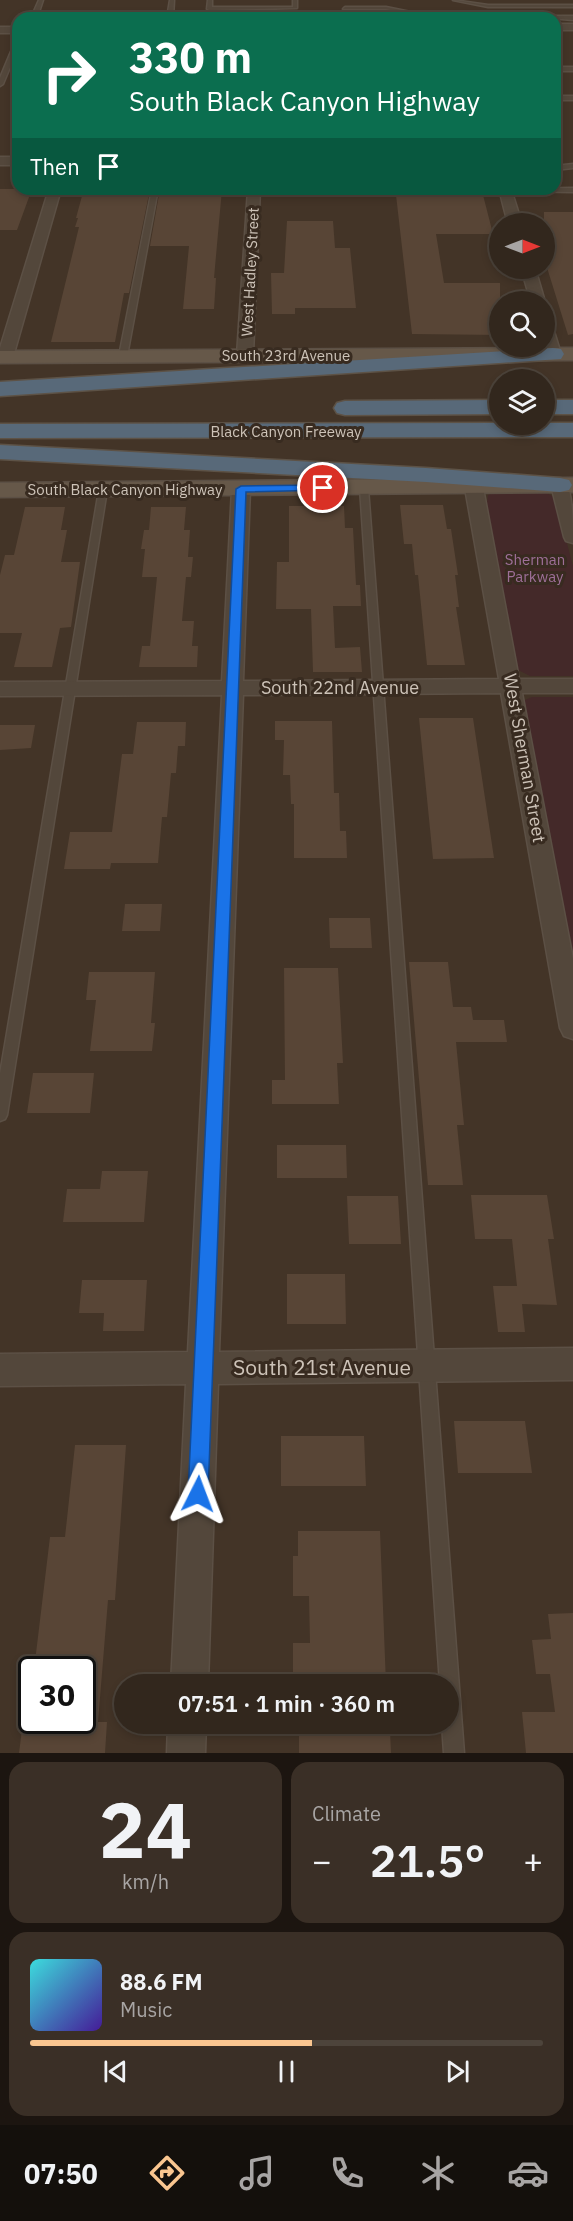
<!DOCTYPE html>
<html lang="en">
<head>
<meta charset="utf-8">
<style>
	:root { --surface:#32271d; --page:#3a2f26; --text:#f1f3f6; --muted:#a8a5a4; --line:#4d443b; --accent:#fac690 }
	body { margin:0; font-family:"IBM Plex Sans",sans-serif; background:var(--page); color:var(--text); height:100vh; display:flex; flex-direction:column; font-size:22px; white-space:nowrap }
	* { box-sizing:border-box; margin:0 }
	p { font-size:20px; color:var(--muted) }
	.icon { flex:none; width:33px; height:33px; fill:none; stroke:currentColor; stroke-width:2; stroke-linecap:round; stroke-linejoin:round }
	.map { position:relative; height:1753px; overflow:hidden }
	.drawer { display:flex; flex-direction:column; gap:9px; padding:9px; background:#1c1510; flex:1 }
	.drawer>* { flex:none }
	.hud { position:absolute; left:12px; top:12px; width:549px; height:183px; border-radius:18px; box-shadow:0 3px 9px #0003,0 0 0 2px var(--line); background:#0b6e4f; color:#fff; overflow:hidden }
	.needle { width:39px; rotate:90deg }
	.buttons { position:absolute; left:489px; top:213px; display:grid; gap:12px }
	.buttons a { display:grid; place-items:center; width:66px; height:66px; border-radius:50%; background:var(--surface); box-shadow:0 3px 9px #0003,0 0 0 2px var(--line); font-size:30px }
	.speed { position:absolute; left:18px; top:1656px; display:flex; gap:12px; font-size:30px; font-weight:700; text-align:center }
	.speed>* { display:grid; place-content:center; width:78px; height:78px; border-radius:50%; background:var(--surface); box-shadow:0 3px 9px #0003,0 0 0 2px var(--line); line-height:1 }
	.speed .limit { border:3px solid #111; border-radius:9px; background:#fff; color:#111 }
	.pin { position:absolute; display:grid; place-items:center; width:51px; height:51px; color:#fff; margin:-26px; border:3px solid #fff; border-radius:50%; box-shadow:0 2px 6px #0007 }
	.me { position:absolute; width:66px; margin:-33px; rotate:3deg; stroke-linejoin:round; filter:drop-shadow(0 0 4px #0008) }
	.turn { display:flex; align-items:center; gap:21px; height:126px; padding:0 18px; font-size:27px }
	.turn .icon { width:78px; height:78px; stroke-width:2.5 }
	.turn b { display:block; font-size:42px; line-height:51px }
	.then { display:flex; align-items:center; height:57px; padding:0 18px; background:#0003; gap:12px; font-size:22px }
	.big { font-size:45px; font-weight:600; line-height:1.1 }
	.drawer .tile { flex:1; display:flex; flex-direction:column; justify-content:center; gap:9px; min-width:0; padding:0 21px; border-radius:18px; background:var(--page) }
	.drawer .dial { align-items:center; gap:0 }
	.dial b { font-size:78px; line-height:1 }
	.song { display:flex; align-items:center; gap:18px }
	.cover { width:72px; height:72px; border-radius:9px; background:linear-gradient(135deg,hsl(180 70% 55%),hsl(260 70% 35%)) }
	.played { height:6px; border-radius:3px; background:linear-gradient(90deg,var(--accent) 55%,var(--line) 55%) }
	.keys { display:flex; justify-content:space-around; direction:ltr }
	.heat { display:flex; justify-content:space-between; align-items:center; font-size:33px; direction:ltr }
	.drawer .tiles { flex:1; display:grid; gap:9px; grid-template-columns:1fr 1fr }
	.tile:last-child { grid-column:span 2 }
	.trip { position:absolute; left:114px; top:1674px; width:345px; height:60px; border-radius:30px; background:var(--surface); box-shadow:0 3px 9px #0003,0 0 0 2px var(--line); font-weight:600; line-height:60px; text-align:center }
	.menu { display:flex; height:96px; justify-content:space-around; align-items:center; background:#14100c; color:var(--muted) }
	.menu .icon { width:42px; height:42px }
	.menu .selected { color:var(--accent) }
	.menu b { font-size:27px; color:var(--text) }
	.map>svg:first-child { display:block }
	.green { fill:#442929 }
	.building { fill:#584536 }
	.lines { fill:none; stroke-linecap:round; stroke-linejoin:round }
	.service-casing { stroke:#5c5045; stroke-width:3 }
	.minor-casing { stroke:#5c5045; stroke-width:3 }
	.secondary-casing { stroke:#5c5045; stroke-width:3 }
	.motorway-casing { stroke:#5d5246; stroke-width:3 }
	.service { fill:#53473b; fill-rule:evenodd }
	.minor { fill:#53473b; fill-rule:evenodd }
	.secondary { fill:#665849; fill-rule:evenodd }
	.motorway { fill:#586979; fill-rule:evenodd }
	.route { fill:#1a73e8; stroke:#114b97; stroke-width:1.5 }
	.labels { text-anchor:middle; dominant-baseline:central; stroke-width:6; stroke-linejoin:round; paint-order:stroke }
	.far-street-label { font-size:15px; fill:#cdc3b8; stroke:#382b20 }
	.far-park-label { font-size:15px; fill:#9e6f98; stroke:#382b20 }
	.street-label { font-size:18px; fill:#cdc3b8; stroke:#382b20 }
	.near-street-label { font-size:21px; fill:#cdc3b8; stroke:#382b20 }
</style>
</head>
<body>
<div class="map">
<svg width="573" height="1753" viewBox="0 0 573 1753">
	<rect width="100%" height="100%" fill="#433427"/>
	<path class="green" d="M493,493H547L555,498L573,566V676H530L516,669L486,510L488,495Z
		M532,697H573V978L523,705L525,700Z"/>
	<path class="building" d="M0,189H32L17,230H0Z
		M93,189H150L129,293H124L115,342H51L79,227H75L78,218H76L82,196H92Z
		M160,189H222L214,278H216L214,309H183L189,246H150Z
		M396,195H483L493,234H436L444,283H500V335L412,334Z
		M544,212H573V334L568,335L544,258Z
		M287,221H333L335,248H350L356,308H295V314H272L271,273H284Z
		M400,505H443L447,529H451L458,575H455L459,607H456L465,665H427L418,575H415L412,544H404Z
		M289,506H344L345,528H353L356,585H360L361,606H333L335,648L360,647L362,672H313L311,609H276L277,562H289Z
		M25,507H65L61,530H67L61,562H80L71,627L60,628L52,667H14L22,633H0V575L5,555H14Z
		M151,507H186L184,530H190L188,557H193L191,577H186L182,621H194L192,646H198L197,667H139L142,646H150L157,577H142L145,549H141L144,530H149Z
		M419,718H473L494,858L433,859Z
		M275,721H332L334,793H339L340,831H346L347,858H294V804H291L290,775H283L284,740H275Z
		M137,722H186L185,746H178L176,773H171L167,817H162L158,863H111L110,869H64L70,832H112L122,754H133Z
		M0,725H35L31,748L0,750Z
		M125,904H162L160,931H122Z
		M329,918H370L372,948H330Z
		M409,962H448L453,1007H471L473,1020H504L507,1042H456L464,1125H457L463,1185H428Z
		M284,968H338L343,1063H337L339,1104H272V1080H285Z
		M89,972H155L151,1023H155L152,1051H90L96,1000H86Z
		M33,1073H94L90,1113H27Z
		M277,1145H346L347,1178H277Z
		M102,1171H148L144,1222H63L67,1189H100Z
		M471,1195H547L554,1239H548L557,1305L522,1304L525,1332H498L493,1286H517L512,1239H475Z
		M347,1196H398L401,1244H349Z
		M287,1274H345L346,1324H287Z
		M82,1280H147L144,1331H103L104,1313H79Z
		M454,1421H525L532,1473H458Z
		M281,1436H364L366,1486H281Z
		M75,1445H126L115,1600H108L98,1722H107L105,1753H19L23,1722H82V1670H34L50,1537H65Z
		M298,1531H380L386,1684H293V1643H310L309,1596H293V1556H298Z
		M573,1613V1753H526L522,1712H555L550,1674H536L532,1640L551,1639L548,1614Z
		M299,1731H390L391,1753H299Z"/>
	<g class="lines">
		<defs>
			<path id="service" d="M39,0H43L37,18H31Z
				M170,0H174L173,18H167Z
				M208,0H212V7H293V0H297V8L209,10L207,9Z
				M453,0L488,5H573V7H488Z
				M345,7H386L440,18H429L386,9H343Z
				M553,16H573V20L550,18Z
				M18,40V48L3,84L0,86V78L15,42Z
				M555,67H573V71H555Z
				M555,96H573V100H555Z
				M573,164V168L555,170V166Z
				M573,188V192L506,191L503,189Z
				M152,189H158L127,356L123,358L119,356Z
				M364,485L368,488L464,1753H444L442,1724H448V1684H440L360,488Z
				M103,487L107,490L7,1115L5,1119L0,1121V1074L99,490Z"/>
			<path id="minor" d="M555,24H573V30H555Z
				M0,27H18V33H0Z
				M0,157H18V165H0Z
				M49,189H61L13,357L11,360H0V348Z
				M248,189H260L253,355L245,360L237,355Z
				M499,189H511L522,224H508Z
				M521,268H535L545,302L544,303L531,302Z
				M544,321L552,325L561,354L558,357H548C541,346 544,334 544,321Z
				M560,480L566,481C573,498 573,523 573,543L566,541L564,537L551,485L554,481Z
				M474,483L480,484L483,488L519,679H573V693H522L573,959V1039L564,1036L560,1028L501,693L243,695L219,1352L573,1348V1380L218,1384L208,1684H171L186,1384L0,1386V1354L188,1352L222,695L0,696V682L222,681L232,489L235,485H247L250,489L243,681L499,679L465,488L468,484Z
				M168,1724H206L205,1753H167Z"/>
			<path id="secondary" d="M573,348V360L0,363V351Z
				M573,478V492L0,497V483Z"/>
			<path id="motorway" d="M553,348L561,349L564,354L561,359L0,396V382Z
				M500,400V414L345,415L337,413L334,408L337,403L345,401Z
				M544,400H573V414H544Z
				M500,423H573V437L0,438V424Z
				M0,445L426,468L560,478L569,480L572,485L569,490L560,492L426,482L0,459Z"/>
		</defs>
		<use href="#service" class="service-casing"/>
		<use href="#minor" class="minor-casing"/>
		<use href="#secondary" class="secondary-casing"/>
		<use href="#motorway" class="motorway-casing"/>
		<use href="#service" class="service"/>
		<use href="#minor" class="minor"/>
		<use href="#secondary" class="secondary"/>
		<use href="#motorway" class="motorway"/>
	</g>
	<path class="route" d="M323,485L326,486V490L246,492L208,1494L205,1501L198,1504L191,1501L188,1494L236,489L241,486Z"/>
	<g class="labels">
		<g class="far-street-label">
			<text transform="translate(250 272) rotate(-87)">West Hadley Street</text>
			<text x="286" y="355">South 23rd Avenue</text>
			<text x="286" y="431">Black Canyon Freeway</text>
			<text x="125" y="489">South Black Canyon Highway</text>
		</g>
		<g class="far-park-label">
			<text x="535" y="559">Sherman<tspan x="535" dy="17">Parkway</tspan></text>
		</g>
		<g class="street-label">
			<text x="340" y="687">South 22nd Avenue</text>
			<text transform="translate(525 758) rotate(80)">West Sherman Street</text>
		</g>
		<g class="near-street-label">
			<text x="322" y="1367">South 21st Avenue</text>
		</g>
	</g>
</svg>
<div class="buttons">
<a><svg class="needle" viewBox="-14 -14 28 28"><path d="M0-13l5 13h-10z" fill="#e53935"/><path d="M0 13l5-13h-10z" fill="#a8a5a4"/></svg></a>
<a><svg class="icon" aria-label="search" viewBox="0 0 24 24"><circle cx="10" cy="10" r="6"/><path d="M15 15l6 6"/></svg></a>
<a><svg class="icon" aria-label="layers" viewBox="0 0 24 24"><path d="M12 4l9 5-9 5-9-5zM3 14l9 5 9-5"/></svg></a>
</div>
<div class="speed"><div class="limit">30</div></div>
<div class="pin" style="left:323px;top:488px;background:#d93025"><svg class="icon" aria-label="arrive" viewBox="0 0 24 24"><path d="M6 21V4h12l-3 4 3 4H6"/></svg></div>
<svg class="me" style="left:198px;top:1494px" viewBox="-20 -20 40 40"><path d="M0-17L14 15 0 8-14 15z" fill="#1a73e8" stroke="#fff" stroke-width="4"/></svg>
<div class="trip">07:51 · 1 min · 360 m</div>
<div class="hud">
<div class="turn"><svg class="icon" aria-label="right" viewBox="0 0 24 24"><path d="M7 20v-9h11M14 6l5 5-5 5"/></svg><div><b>330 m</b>South Black Canyon Highway</div></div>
<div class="then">Then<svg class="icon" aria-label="arrive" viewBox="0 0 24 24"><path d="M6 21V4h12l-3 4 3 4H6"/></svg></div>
</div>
</div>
<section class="drawer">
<div class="tiles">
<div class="tile dial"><b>24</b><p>km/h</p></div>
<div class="tile"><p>Climate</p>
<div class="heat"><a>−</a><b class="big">21.5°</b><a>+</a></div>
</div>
<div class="tile">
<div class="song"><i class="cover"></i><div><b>88.6 FM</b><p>Music</p></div></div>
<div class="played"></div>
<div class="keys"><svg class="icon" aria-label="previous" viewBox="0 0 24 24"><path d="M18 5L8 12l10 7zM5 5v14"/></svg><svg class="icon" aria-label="pause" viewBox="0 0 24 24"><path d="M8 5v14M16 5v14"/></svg><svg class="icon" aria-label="next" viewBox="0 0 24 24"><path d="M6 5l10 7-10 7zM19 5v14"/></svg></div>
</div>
</div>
</section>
<nav class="menu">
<b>07:50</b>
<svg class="icon selected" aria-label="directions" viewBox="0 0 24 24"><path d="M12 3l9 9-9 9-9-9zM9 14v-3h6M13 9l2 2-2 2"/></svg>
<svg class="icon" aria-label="music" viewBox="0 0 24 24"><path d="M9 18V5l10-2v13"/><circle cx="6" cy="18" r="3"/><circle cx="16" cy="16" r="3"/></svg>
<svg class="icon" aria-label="phone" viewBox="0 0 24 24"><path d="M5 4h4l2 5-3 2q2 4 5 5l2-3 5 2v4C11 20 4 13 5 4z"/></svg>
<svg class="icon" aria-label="climate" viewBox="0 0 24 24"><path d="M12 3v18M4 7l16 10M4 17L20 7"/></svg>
<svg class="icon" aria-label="car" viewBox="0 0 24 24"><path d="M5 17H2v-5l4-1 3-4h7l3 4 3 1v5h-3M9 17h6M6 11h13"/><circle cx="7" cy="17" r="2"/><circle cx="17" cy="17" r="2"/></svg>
</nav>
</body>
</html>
